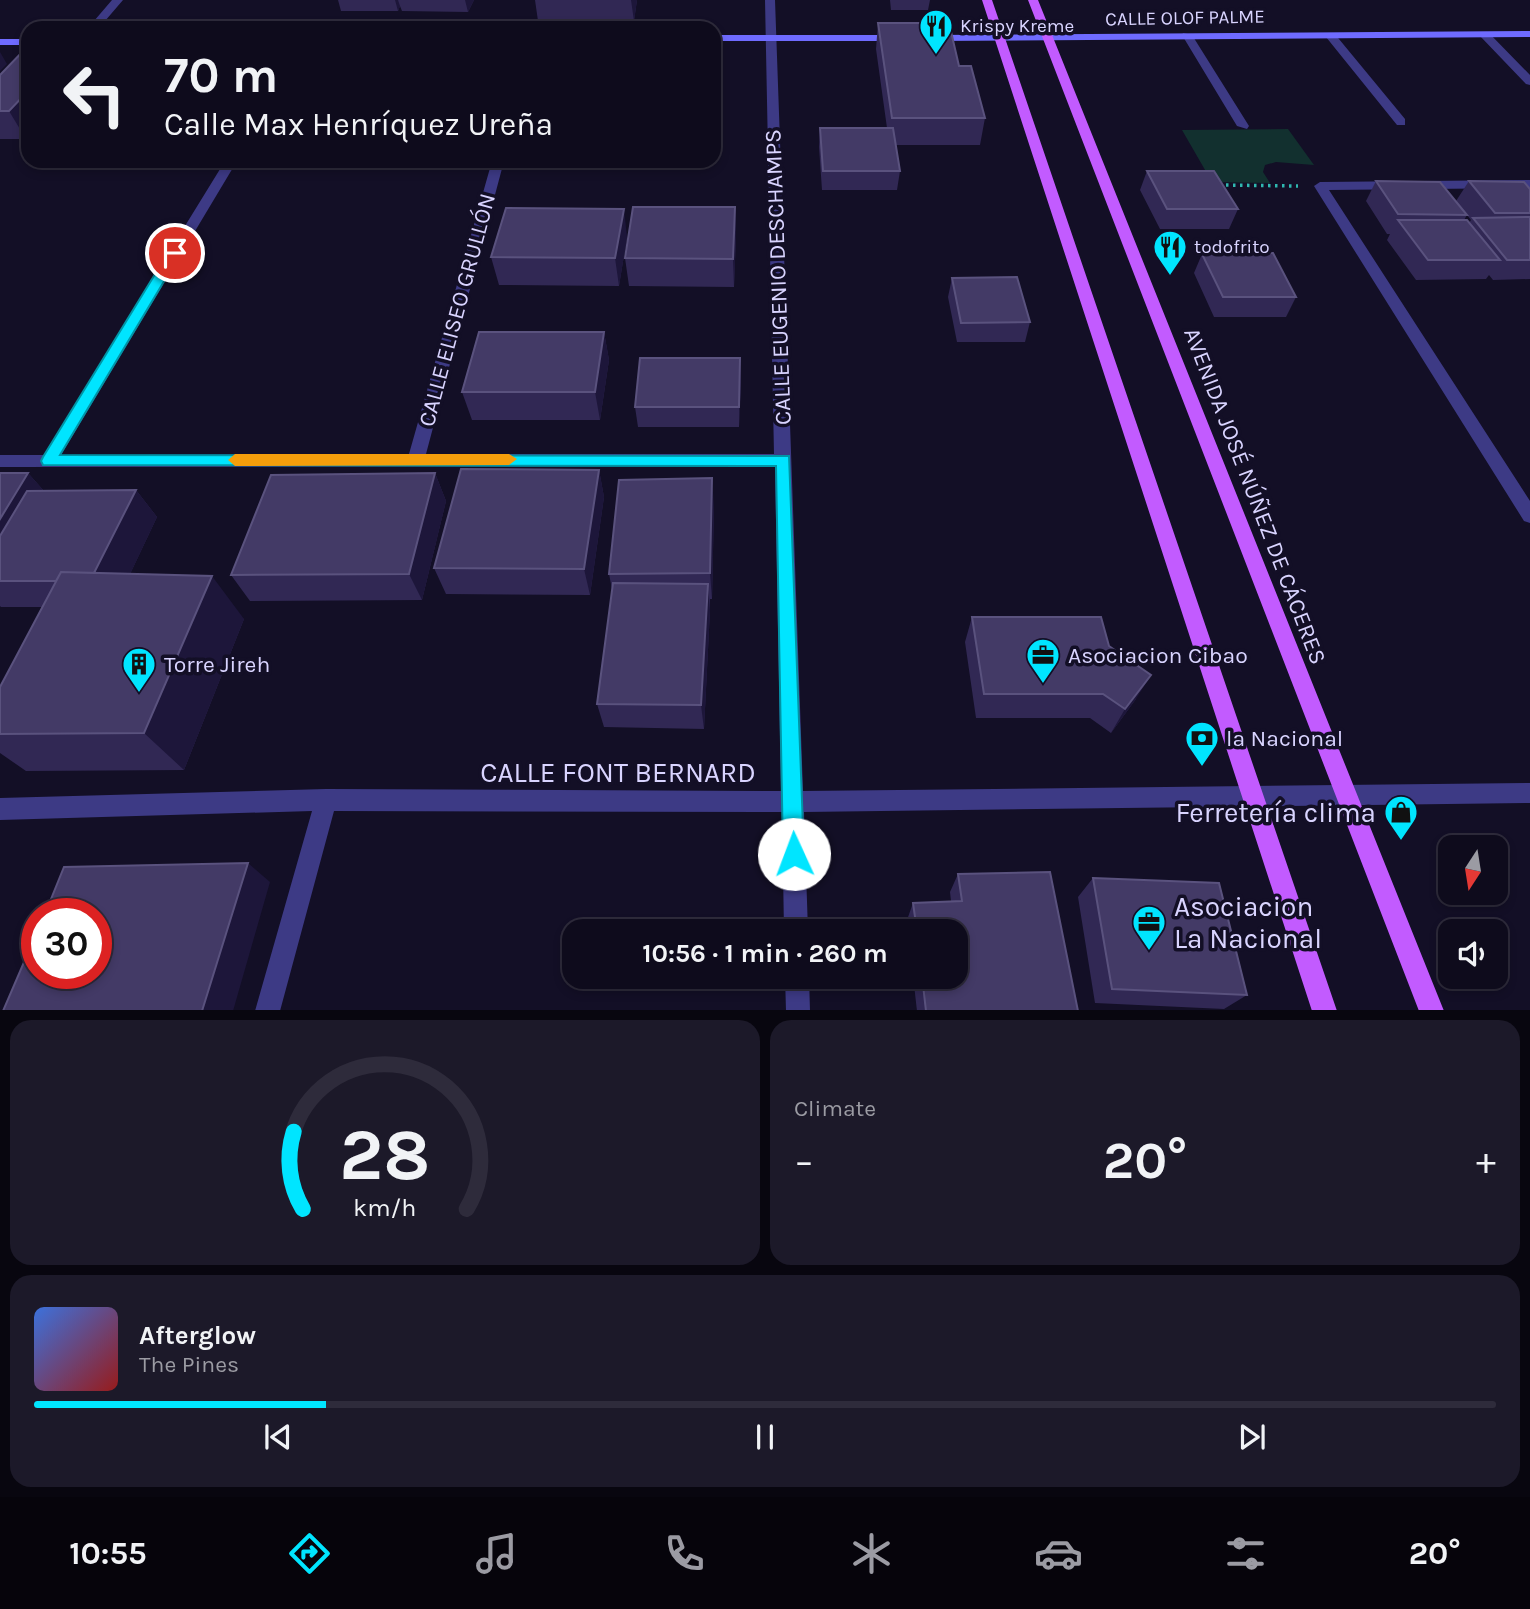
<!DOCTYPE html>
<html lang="en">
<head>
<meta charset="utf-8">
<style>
	:root { --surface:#0e0b1c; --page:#1c1929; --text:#f1f3f6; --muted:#9b9ba3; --line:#2e2b3b; --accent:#00e5ff }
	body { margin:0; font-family:Karla,sans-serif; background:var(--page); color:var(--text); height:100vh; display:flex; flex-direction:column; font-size:26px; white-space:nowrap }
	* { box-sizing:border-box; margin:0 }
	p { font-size:23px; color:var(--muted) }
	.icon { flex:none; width:38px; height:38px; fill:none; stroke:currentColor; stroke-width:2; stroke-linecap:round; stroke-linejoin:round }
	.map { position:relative; height:1010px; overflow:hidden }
	.panel { display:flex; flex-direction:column; gap:10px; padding:10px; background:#08060f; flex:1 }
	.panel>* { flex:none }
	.guide { position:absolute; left:21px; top:21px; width:700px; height:147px; border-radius:21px; box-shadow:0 4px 10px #0003,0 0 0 2px var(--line); background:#0e0b1c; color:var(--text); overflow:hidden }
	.needle { width:46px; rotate:192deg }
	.fabs { position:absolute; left:1438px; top:835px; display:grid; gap:14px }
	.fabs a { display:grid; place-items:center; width:70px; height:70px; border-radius:14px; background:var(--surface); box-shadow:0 4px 10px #0003,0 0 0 2px var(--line); font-size:35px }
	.speed { position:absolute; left:21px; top:898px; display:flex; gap:14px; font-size:35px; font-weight:700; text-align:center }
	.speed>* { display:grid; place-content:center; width:91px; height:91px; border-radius:50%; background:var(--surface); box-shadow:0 4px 10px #0003,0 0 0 2px var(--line); line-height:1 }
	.speed .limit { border:10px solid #d22; background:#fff; color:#111 }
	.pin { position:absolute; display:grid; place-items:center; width:60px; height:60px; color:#fff; margin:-30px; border:4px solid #fff; border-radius:50%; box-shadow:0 2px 7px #0007 }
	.me { position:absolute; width:77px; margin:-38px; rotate:358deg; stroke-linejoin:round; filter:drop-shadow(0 0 5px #0008) }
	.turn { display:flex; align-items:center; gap:24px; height:147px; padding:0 28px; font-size:32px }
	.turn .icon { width:91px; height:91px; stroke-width:2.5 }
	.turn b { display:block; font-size:49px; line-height:60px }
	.big { font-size:52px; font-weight:700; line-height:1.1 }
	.panel .tile { flex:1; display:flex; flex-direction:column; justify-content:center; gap:10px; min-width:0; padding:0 24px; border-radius:21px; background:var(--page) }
	.panel .dial { align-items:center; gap:0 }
	.dial svg { height:182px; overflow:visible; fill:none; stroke:var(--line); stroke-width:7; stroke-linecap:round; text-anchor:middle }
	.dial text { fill:var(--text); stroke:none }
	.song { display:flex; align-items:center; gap:21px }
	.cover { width:84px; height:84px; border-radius:10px; background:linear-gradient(135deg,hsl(220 70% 55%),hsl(0 70% 35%)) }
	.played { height:7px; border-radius:4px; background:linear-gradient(90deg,var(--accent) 20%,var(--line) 20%) }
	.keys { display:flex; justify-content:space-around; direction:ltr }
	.heat { display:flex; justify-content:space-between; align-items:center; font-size:38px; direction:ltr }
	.panel .tiles { flex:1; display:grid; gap:10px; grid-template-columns:1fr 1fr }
	.tile:last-child { grid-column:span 2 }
	.trip { position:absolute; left:562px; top:919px; width:406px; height:70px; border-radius:21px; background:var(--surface); box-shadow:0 4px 10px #0003,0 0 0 2px var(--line); font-weight:700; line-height:70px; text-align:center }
	.menu { display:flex; height:112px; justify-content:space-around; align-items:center; background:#06040b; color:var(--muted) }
	.menu .icon { width:49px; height:49px }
	.menu .on { color:var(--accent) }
	.menu b { font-size:32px; color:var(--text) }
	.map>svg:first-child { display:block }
	.green { fill:#12302f }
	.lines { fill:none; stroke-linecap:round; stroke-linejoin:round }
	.path { stroke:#2fb8b0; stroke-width:3.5; stroke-dasharray:2.5 4.5; stroke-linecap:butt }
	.street { fill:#3d3a85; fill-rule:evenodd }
	.secondary { fill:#6f6bff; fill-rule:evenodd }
	.primary { fill:#c25bff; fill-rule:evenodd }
	.wall { fill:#312854; fill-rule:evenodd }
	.shaded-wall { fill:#1d163a }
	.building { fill:#433a66; stroke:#5a527e; stroke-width:2 }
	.route { fill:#00e5ff; stroke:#0095a6; stroke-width:2 }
	.slow { fill:#f59e0b }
	.labels { text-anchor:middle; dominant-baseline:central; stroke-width:7; stroke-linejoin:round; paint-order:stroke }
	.far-street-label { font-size:19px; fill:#d9d4ff; stroke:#130f26 }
	.far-poi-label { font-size:19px; fill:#d9d4ff; stroke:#130f26; text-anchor:start }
	.street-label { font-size:23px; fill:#d9d4ff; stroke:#130f26 }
	.poi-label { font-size:23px; fill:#d9d4ff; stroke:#130f26; text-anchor:start }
	.near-street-label { font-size:28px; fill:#d9d4ff; stroke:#130f26 }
	.near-poi-label { font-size:28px; fill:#d9d4ff; stroke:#130f26; text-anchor:end }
</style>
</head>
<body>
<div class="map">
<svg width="1530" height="1011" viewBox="0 0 1530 1011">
	<rect width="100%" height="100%" fill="#130f26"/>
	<path class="green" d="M1288,129L1314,165L1276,162L1265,165L1263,172L1270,183L1212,182L1182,130Z"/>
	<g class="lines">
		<path class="path" d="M1219,185L1298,186"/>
		<path class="street" d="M112,0H123L99,28H88Z
			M765,0H775L803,791L1530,783V803L804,812L808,931H784L782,812L334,811L280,1011H255L312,811L0,820V798L326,789L781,791L775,466L0,467V455H44L225,161H237L61,455L409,454L492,161H504L426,454H774Z
			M1480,32H1488L1530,75V85L1526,84L1480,36Z
			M1183,33L1192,35L1249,126L1247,129L1237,126L1182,35Z
			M1326,33H1334L1405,119V125H1397L1326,37Z
			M1530,180V188L1329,190L1530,501V523L1524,521L1314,186L1320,182Z
			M785,976H809L810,1011H786Z"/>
		<path class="secondary" d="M1530,31V37L931,41L926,38L931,35Z
			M714,35H899L904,38L899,41H714Z
			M0,39H28V45H0Z"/>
		<path class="primary" d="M982,0H992L1337,1011H1312Z
			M1028,0H1038L1444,1011H1419Z"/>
	</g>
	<path class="wall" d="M338,0H474L468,12L402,11L400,6L398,11H341Z
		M535,0H637L634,21H538Z
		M890,0H930L928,10H891Z
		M878,23L959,66L985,118L980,145H896L900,171L897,190H822L819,147L820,128H887L876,49Z
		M0,75L26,139H0Z
		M1147,171L1238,209L1229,229H1160L1140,190Z
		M1376,181L1456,201L1469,181L1530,189V279L1493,280L1489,275L1486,279L1416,280L1387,240L1390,234H1387L1366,201ZM1467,215L1471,220L1469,223L1464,220Z
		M735,207L736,236L734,287L629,286L625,258Z
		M627,237L619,286L499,285L491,257Z
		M1202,254L1296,297L1286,317H1214L1194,273Z
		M952,278L1030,322L1025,342H957L948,297Z
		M604,332L609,360L600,420H472L462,392Z
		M741,378L739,427H638L635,407Z
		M599,470L604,497L590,595L446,594L434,568Z
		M0,473H28L44,491L136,490L157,517L130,574L244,619L184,770L26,771L0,753V687L42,607H1L0,606Z
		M435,473L446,501L422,600L250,601L231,575Z
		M714,506L712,599H710V610L704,729L604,727L597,704L612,589L609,574Z
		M972,617L1109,646L1136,699L1111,733L1090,718H976L965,642Z
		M958,874L1078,1011H917L913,976H956V931H908L907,920L913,903L951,901L950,892Z
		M1093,878L1247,995L1224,1009L1095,1003L1078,897Z"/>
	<path class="shaded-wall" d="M395,0H398L400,6L398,11Z
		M465,0H474L468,12Z
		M631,0H637L634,21Z
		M0,52L7,64L0,71Z
		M28,91V137L26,139L9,111Z
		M735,207L736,236L734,287L733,259Z
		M624,209L627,237L619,286L615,258Z
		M604,332L609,360L600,420L595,392Z
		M740,358L741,378L739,427V407Z
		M599,470L604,497L590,595L584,569Z
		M28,473L52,500L0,581V519Z
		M435,473L446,501L422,600L409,574Z
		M712,478L714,506L712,599L710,573Z
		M136,490L157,517L115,606L90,580Z
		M212,576L244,619L184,770L144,733Z
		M708,584L710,610L704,729L701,705Z
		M1151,675L1136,699L1111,733L1125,709Z
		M248,863L270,882L233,1011H202Z"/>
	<path class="building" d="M878,23H949L959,66H971L985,118H892Z
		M28,46V91L9,111H0V75Z
		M820,128H893L900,171H823Z
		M1147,171H1214L1238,209H1167Z
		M1376,181L1440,182L1467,215L1398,214Z
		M1469,181L1524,182L1530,189V213H1495Z
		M633,207H735L733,259L625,258Z
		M506,208L624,209L615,258L491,257Z
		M1530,217V260H1507L1473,218Z
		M1398,220H1467L1500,260H1428Z
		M1273,253L1296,297H1223L1202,254Z
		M1017,277L1030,322L961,323L952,278Z
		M479,332H604L595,392H462Z
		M640,358H740L739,407H635Z
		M461,469L599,470L584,569L434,568Z
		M0,473H28L0,519Z
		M435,473L409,574L231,575L271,475Z
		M712,478L710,573L609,574L619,480Z
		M136,490L94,573L61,572L56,581H0V536L27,491Z
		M61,572L212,576L144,733L0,734V687Z
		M613,583L708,584L701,705L597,704Z
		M972,617H1101L1109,646L1151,675L1125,709L1103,694H984Z
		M248,863L202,1011H3L37,932V973H96V914H45L64,867Z
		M1050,872L1078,1011H926L922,976H956V931H917L913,903L962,901L958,874Z
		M1093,878L1219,883L1247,995L1112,989Z"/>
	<path class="route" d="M175,249L181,253L60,455L789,456L804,854L801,861L794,864L786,861L783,854L776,466L43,465L41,461L43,457L168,253Z"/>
	<path class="slow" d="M235,454H509L517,459L509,465L235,466L228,460Z"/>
	<defs>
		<symbol id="restaurant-pin" viewBox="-11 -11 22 30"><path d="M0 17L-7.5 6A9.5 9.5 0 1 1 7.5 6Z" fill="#00e5ff" stroke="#130f26"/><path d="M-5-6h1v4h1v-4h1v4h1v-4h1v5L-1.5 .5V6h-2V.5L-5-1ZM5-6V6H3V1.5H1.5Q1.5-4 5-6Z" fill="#111"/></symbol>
		<symbol id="office-pin" viewBox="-11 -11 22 30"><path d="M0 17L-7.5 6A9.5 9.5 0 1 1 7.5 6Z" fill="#00e5ff" stroke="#130f26"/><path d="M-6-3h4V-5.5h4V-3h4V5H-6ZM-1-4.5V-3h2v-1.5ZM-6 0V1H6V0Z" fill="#111"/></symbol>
		<symbol id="building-pin" viewBox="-11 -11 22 30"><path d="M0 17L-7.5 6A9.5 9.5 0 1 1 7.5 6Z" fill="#00e5ff" stroke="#130f26"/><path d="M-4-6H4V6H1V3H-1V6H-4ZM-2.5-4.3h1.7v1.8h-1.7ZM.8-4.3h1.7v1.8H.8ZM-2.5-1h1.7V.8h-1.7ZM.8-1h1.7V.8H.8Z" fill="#111"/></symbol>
		<symbol id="bank-pin" viewBox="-11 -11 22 30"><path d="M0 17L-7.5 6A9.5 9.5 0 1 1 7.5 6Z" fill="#00e5ff" stroke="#130f26"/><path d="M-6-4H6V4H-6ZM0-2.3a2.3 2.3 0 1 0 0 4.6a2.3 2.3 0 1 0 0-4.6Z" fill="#111"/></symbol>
		<symbol id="shop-pin" viewBox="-11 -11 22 30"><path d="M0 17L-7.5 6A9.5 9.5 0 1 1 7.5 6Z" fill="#00e5ff" stroke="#130f26"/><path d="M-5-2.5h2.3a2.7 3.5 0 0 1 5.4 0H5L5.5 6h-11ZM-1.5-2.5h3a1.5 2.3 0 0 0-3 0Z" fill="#111"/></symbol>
	</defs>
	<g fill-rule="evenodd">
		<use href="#restaurant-pin" x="917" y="7" width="38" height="52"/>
		<use href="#restaurant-pin" x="1151" y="228" width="38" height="52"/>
		<use href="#office-pin" x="1024" y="636" width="38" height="52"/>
		<use href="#building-pin" x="120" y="645" width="38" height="52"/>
		<use href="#bank-pin" x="1183" y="719" width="38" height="52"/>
		<use href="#shop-pin" x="1382" y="793" width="38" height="52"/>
		<use href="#office-pin" x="1130" y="903" width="38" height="52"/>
	</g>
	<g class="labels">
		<g class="far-street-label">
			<text transform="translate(1185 18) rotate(-1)">CALLE OLOF PALME</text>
		</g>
		<g class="far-poi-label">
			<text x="960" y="26">Krispy Kreme</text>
			<text x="1194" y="247">todofrito</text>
		</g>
		<g class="street-label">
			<text transform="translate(778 277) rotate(-92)">CALLE EUGENIO DESCHAMPS</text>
			<text transform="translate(457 310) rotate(-75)">CALLE ELISEO GRULLÓN</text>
			<text transform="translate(1255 496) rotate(69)">AVENIDA JOSÉ NÚÑEZ DE CÁCERES</text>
		</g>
		<g class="poi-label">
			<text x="1068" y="655">Asociacion Cibao</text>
			<text x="164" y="664">Torre Jireh</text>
			<text x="1226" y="738">la Nacional</text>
		</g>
		<g class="near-street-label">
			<text x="618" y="772">CALLE FONT BERNARD</text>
		</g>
		<g class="near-poi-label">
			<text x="1376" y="812">Ferretería clima</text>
			<text x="1174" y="906" text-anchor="start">Asociacion<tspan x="1174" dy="32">La Nacional</tspan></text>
		</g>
	</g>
</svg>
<div class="fabs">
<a><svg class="needle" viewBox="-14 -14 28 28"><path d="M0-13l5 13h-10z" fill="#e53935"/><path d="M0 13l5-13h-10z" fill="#9b9ba3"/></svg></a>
<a><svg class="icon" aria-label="sound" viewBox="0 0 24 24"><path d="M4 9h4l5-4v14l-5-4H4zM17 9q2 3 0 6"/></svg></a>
</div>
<div class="speed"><div class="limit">30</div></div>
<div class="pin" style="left:175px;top:253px;background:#d93025"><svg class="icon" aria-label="arrive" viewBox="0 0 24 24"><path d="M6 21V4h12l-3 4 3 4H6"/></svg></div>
<svg class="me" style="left:794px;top:854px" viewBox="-20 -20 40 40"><circle r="19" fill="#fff"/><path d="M0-13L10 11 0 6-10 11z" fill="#00e5ff"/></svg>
<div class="trip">10:56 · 1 min · 260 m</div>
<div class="guide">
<div class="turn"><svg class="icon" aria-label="left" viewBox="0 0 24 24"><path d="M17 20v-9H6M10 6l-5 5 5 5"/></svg><div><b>70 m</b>Calle Max Henríquez Ureña</div></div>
</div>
</div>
<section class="panel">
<div class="tiles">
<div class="tile dial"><svg viewBox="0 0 100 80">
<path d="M14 69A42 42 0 1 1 86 69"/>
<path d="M14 69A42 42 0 0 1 10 35" stroke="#00e5ff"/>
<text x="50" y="56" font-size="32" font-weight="700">28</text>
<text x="50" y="72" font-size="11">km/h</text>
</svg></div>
<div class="tile"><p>Climate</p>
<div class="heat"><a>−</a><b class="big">20°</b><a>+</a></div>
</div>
<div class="tile">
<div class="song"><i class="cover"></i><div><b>Afterglow</b><p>The Pines</p></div></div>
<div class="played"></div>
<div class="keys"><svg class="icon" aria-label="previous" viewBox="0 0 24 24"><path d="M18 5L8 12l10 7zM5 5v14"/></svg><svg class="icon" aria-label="pause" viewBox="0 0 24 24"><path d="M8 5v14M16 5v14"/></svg><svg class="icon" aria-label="next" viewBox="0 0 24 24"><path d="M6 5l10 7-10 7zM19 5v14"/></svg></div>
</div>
</div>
</section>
<nav class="menu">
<b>10:55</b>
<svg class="icon on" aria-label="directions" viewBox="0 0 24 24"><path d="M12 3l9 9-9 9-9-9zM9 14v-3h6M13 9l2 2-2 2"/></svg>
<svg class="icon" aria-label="music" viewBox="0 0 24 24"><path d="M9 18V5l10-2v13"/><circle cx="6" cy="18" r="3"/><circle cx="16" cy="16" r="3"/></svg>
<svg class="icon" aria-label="phone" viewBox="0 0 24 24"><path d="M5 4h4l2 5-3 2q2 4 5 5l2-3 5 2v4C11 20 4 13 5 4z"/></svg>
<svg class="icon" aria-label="climate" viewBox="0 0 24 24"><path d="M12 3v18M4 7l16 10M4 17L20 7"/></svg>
<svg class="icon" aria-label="car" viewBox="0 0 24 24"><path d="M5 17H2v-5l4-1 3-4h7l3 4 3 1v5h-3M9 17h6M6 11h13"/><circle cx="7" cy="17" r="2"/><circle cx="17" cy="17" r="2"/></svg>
<svg class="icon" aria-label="filters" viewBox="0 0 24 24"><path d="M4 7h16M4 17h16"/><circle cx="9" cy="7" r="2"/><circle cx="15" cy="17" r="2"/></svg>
<b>20°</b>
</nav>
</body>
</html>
